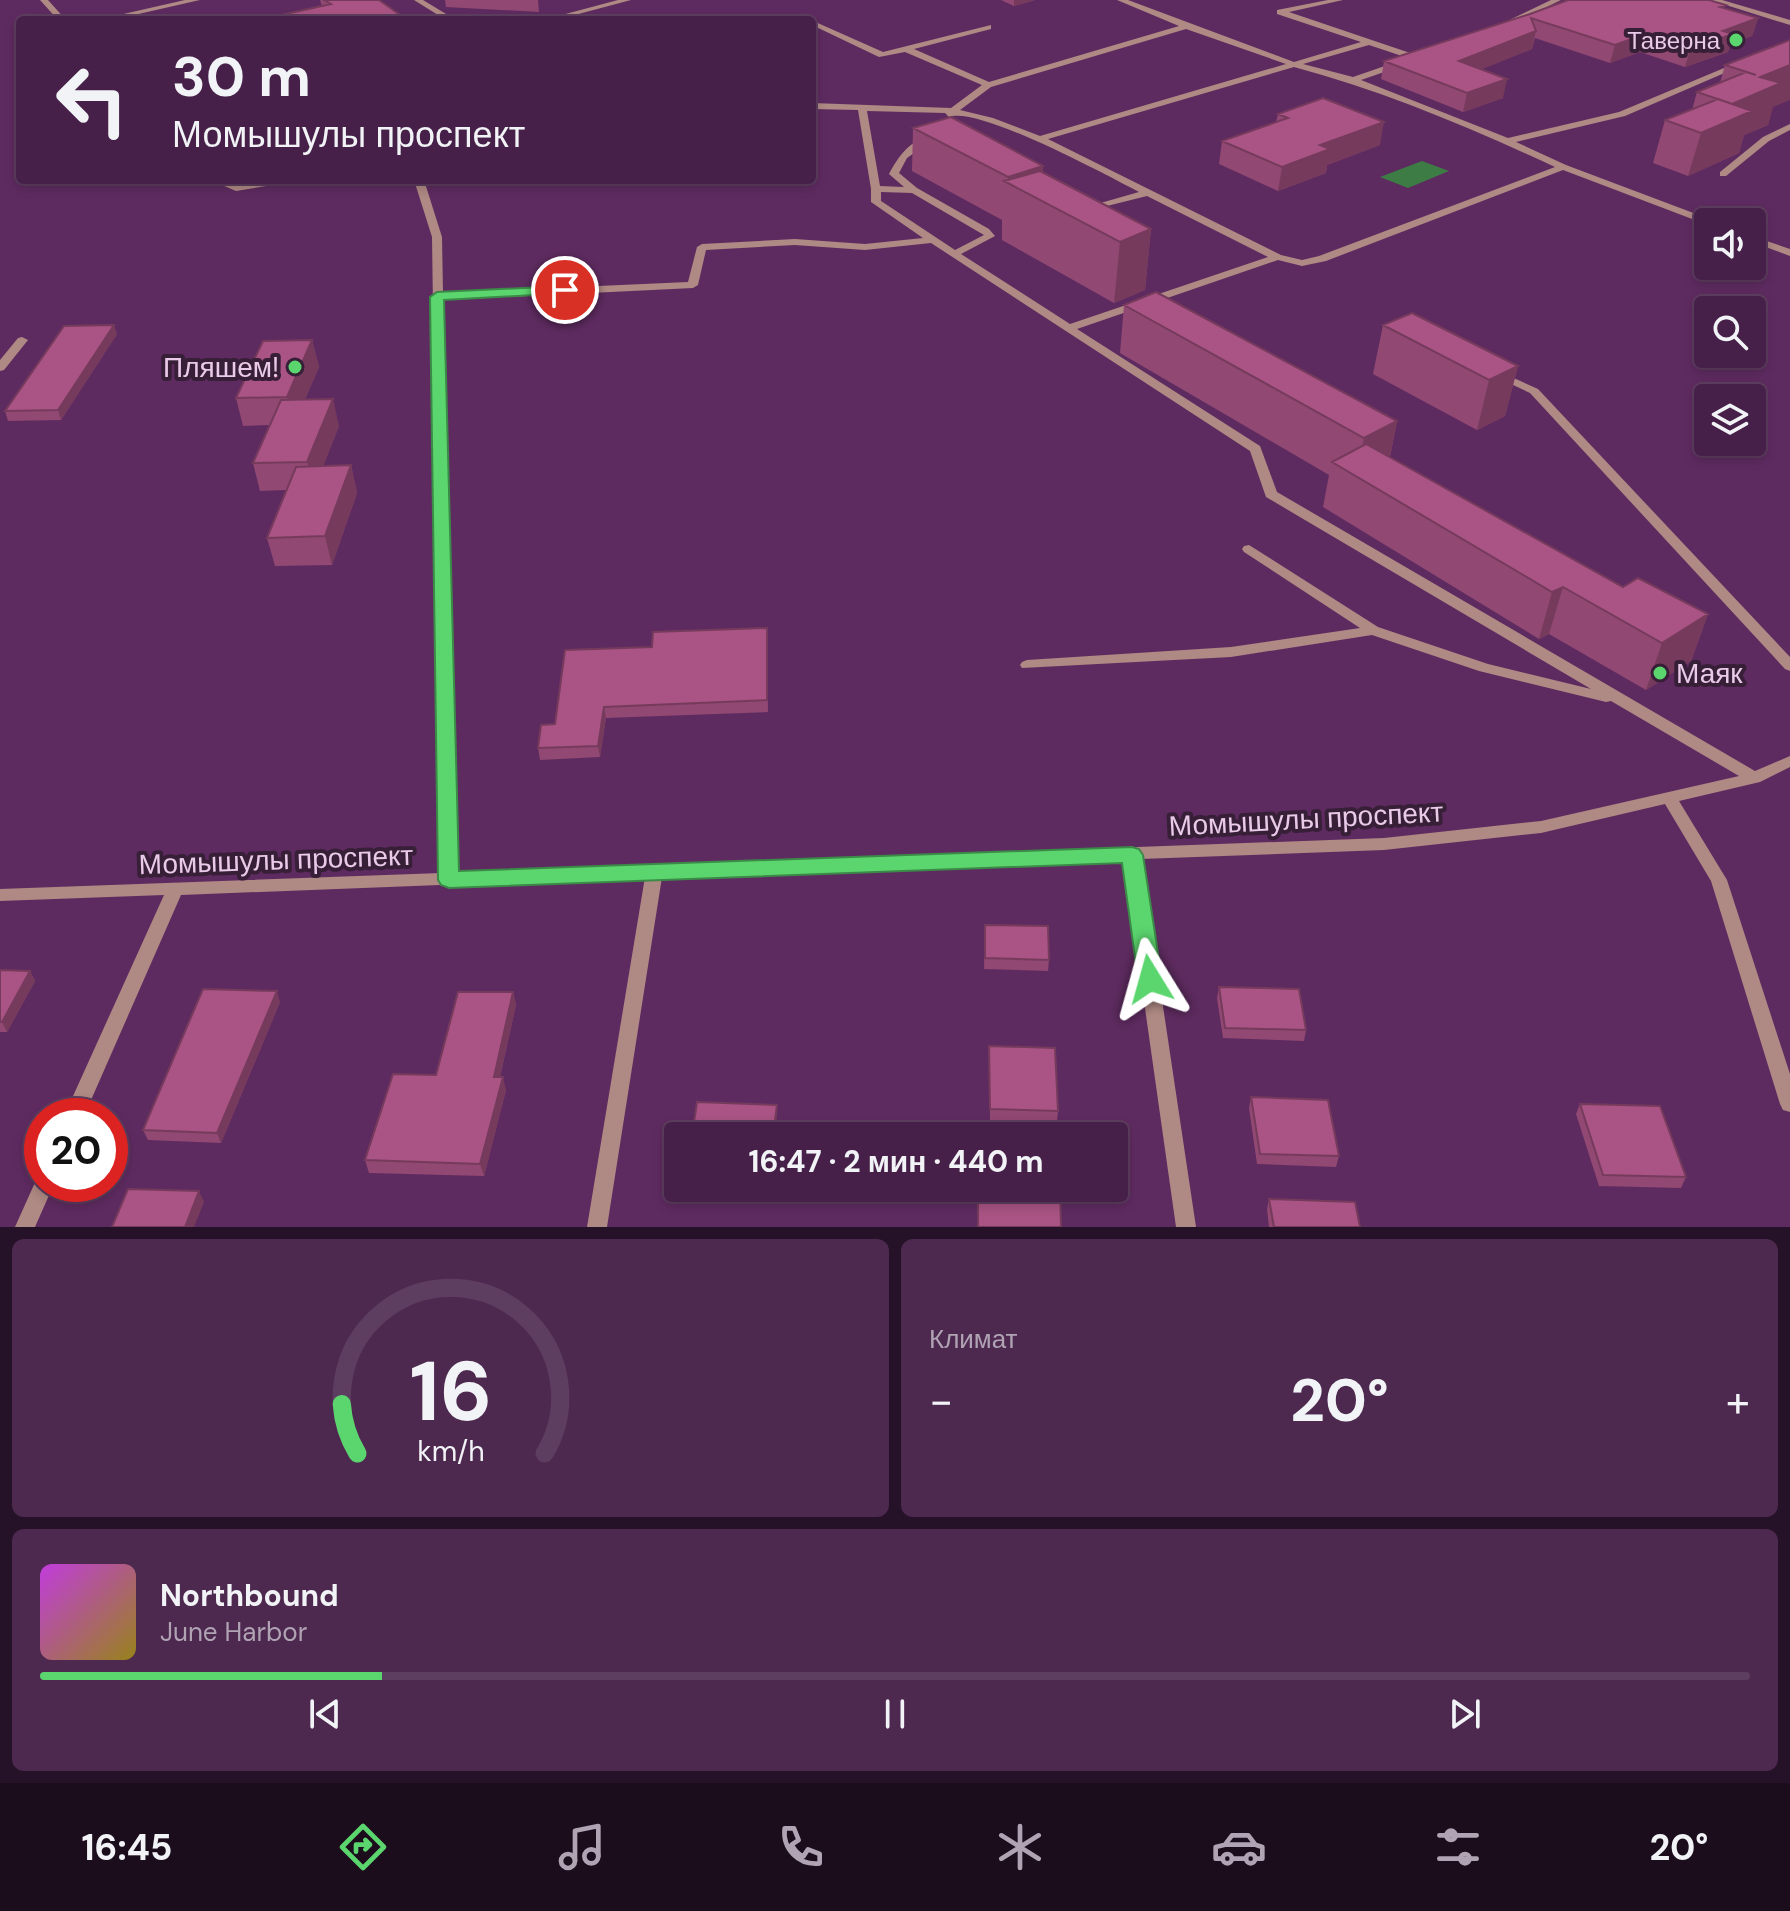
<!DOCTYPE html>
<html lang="ru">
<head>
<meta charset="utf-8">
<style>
	:root { --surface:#462048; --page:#4d284f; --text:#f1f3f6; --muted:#b0a3b4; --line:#5e3e60; --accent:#5bd56e }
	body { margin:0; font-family:"DM Sans",sans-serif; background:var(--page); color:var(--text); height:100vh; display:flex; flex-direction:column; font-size:30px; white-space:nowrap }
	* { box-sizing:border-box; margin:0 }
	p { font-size:26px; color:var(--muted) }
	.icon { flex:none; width:44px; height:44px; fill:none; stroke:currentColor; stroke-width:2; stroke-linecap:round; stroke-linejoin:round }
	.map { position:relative; height:1227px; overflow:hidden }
	.sheet { display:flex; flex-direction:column; gap:12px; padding:12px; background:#261228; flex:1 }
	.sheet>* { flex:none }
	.guide { position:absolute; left:16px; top:16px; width:800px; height:168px; border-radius:8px; box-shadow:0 4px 12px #0003,0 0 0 2px var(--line); background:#462048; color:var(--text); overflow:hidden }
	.controls { position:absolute; left:1694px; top:208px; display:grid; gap:16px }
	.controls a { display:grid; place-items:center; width:72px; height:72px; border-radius:8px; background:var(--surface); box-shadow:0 4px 12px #0003,0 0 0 2px var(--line); font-size:40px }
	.speed { position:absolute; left:24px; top:1098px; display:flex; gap:16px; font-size:40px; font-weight:700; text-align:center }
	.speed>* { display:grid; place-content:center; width:104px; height:104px; border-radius:50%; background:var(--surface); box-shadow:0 4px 12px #0003,0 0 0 2px var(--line); line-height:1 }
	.speed .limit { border:12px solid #d22; background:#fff; color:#111 }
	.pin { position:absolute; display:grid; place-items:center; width:68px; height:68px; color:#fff; margin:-34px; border:4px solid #fff; border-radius:50%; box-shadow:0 2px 8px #0007 }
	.me { position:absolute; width:88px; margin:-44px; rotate:352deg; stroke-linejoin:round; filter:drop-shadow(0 0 6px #0008) }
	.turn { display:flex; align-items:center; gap:28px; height:168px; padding:0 24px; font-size:36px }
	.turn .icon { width:104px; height:104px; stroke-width:2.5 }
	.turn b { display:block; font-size:56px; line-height:68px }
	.big { font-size:60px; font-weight:700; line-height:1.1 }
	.sheet .card { flex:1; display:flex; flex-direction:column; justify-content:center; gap:12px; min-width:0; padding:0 28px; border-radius:12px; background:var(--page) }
	.sheet .dial { align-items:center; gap:0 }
	.dial svg { height:208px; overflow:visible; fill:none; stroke:var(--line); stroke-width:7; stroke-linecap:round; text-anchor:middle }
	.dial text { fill:var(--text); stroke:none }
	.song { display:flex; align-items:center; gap:24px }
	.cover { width:96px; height:96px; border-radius:12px; background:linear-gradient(135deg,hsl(290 70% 55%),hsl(50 70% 35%)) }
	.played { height:8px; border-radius:4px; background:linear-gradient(90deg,var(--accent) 20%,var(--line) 20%) }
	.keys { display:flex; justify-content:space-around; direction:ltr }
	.heat { display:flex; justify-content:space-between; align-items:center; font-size:44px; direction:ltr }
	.sheet .tiles { flex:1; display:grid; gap:12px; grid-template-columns:1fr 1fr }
	.card:last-child { grid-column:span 2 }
	.trip { position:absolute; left:664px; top:1122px; width:464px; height:80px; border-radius:8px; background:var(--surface); box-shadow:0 4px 12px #0003,0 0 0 2px var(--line); font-weight:700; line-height:80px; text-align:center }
	.tab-bar { display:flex; height:128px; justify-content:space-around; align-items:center; background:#1c0d1d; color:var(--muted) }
	.tab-bar .icon { width:56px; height:56px }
	.tab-bar .current { color:var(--accent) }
	.tab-bar b { font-size:36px; color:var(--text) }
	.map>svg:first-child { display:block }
	.green { fill:#3d7c45 }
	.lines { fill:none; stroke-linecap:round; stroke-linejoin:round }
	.minor { fill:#af8984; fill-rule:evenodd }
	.wall { fill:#914872 }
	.shaded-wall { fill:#763b5c }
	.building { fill:#a95484; stroke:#763b5c; stroke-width:2 }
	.route { fill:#5bd56e; stroke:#3b8a48; stroke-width:2 }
	.poi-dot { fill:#5bd56e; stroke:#371f37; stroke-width:3 }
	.labels { text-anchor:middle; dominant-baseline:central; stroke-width:8; stroke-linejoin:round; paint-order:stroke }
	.far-poi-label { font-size:24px; fill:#e9cae8; stroke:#371f37; text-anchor:end }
	.poi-label { font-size:28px; fill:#e9cae8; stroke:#371f37; text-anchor:end }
	.street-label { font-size:28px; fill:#e9cae8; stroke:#371f37 }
</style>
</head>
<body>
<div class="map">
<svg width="1790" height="1227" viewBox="0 0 1790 1227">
	<rect width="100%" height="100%" fill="#5e2b60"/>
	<path class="green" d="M1422,161L1449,171L1408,188L1380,177Z"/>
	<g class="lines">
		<path class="minor" d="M40,0H48L66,20H58Z
			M185,0H200L112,20H97Z
			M414,0H423L456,20H446Z
			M618,0H631L556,20H543Z
			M1117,0H1128L1294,62L1361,42L1277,14V10L1328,0H1343L1289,12L1419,56V60L1361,80L1508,138L1619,112L1736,63L1743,65L1625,116L1516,142L1566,165L1712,220L1713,222H1708V225L1563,170L1326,261L1302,266L1278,260L1077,329L1260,446L1277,492L1755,771L1790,756V767L1760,782L1679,801L1727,880L1790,1074V1112L1783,1110L1780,1104L1711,881L1665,804L1541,833L1384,850L1141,859L1196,1227H1176L1124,860L662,877L607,1227H587L645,877L181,895L84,1116H64L164,895L0,901V889L441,873L432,237L414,180H424L442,237L443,293L688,282L697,247L702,244L795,239L865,244L923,238L871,202V189L858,110L812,109V103L951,108L982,85L905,52L879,57L812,25L811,20L883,52L991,25V29L914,49L989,82L1179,26ZM1186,29L1286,64L1040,136L993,118L960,110L991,87ZM1369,45L1408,58L1353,77L1303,64ZM1294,67C1384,91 1471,128 1555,167L1319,256L1302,260L1281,255L1048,139ZM867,111L945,113L949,117C977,105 1108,176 1139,192L1083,208V212L1147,196L1268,257L1070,324L961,254L995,236L989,229L917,188L899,173L907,158L931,141V137C911,138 898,157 889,174L904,187L880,186ZM881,192L912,193L984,235L955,250L881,201ZM931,243L1250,451L1266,497L1591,689L1488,664L1378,627L1249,545L1244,546L1242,549L1244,552L1360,628L1231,647L1027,660L1022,662L1020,665L1022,668L1231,657L1372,635L1479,671L1606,702L1611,701L1739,776L1541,821L1384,838L457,872L444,300L693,288L698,285L706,250L795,245L865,250Z
			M1551,0H1561L1506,27L1499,25Z
			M1710,0H1722L1790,20V25Z
			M1790,124V130L1769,141L1726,176H1720V172L1763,137Z
			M210,180H224L237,185L267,180H289L284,183L236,191Z
			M1752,236L1790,249V256L1752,242Z
			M22,337L28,340L4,370L0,371V360L18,338Z
			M1498,371L1538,389L1790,657V671L1785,669L1530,393L1494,376L1492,374Z
			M42,1176V1184H54L35,1227H15L37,1178Z"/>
	</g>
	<path class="wall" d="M320,0H379L403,17V20H263L322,6Z
		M445,0H538L539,12L446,7Z
		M1001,0H1035L1014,6Z
		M1725,8L1758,18L1752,36L1730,44L1728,52L1685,67L1640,52L1610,63L1535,38L1532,49L1481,69L1503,98L1463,112L1381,79L1384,61L1530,14Z
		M1790,40L1768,125L1744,135L1739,153L1688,176L1653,163L1665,120L1692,110L1697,92L1720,83L1725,65Z
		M1278,114L1380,145L1327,165L1326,173L1278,191L1219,164L1222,141L1276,122Z
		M913,128L1043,166V172L1151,229L1145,290L1114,303L1002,240V220L912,171Z
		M1124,305L1397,421L1390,457L1623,587L1708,614L1691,661L1646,690L1549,634L1539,639L1323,507L1329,475L1120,353Z
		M1383,325L1518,366L1505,416L1477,430L1373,374Z
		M117,334L61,420L8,421L5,411Z
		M312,340L319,367L305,399L339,426L323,466L351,465L357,493L332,565L275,566L267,538L286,490L260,491L253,463L270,425L243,426L236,398Z
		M767,639L768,712L606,718L600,757L540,760L538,748L555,724L652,647Z
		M985,925L1049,960L1048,971L984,969Z
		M0,970L30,971L35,981L7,1032H0Z
		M1219,987L1306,1030L1304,1041L1223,1038L1217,998Z
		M513,992L516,1005L500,1077L506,1090L484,1176L369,1173L365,1160L436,1075Z
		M280,1002L221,1143L148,1140L143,1130Z
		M989,1046L1058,1111L1057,1121L990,1120Z
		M1251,1097L1339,1156L1336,1167L1257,1164L1249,1108Z
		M1580,1104L1686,1177L1681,1188L1599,1186L1576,1114Z
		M685,1188H770L769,1198L686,1195Z
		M1269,1199L1360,1227H1269L1267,1209Z"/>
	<path class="shaded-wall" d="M1014,0H1035L1014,6Z
		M1758,18L1752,36L1730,44L1728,52L1685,67L1690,49L1723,31Z
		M1536,31L1532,49L1455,80L1459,61Z
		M1645,34L1640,52L1610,63L1615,45Z
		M1790,65V100L1773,107L1768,125L1744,135L1739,153L1688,176L1701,133L1760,77Z
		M1507,79L1503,98L1463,112L1467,93Z
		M1384,122L1380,145L1327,165L1326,173L1278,191L1282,167L1320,145Z
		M1043,166L1041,200L1008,183V177Z
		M1151,229L1145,290L1114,303L1120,242Z
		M114,325L117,334L61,420L58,410Z
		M312,340L319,367L294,424L287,397Z
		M1518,366L1505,416L1477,430L1489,380Z
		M333,399L339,426L314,490L307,462Z
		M1397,421L1387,472L1356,477L1364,438Z
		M351,465L357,493L332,565L325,536Z
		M1563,587L1549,634L1539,639L1552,592Z
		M1708,614L1691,661L1646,690L1662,643Z
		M604,707L606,718L600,757L598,746Z
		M30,971L35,981L7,1032L2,1022Z
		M277,991L280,1002L221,1143L217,1133Z
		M513,992L516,1005L497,1090L494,1077Z
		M503,1077L506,1090L484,1176L480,1164Z
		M777,1105V1115L775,1136H773Z
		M199,1191L204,1202L194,1227H185Z"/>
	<path class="building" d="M324,0H379L403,17L390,20L263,19L331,4Z
		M1568,0H1709L1726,5L1720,7L1758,18L1723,31L1733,34L1690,49L1645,34L1615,45L1531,18L1536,31L1459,61L1507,79L1467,93L1384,61L1530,14Z
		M1790,40V65L1760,77L1781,83L1732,104L1697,92L1746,72L1756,75L1725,65Z
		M1323,98L1384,122L1320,145L1330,149L1282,167L1222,141L1288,118L1278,114Z
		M1718,99L1752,111L1701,133L1665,120Z
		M951,117L1043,166L1008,177L913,128Z
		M1040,171L1151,229L1120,242L1004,181Z
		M1156,292L1397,421L1364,438L1124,305Z
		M1412,313L1518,366L1489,380L1383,325Z
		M114,325L58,410L5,411L64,326Z
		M312,340L287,397L236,398L263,341Z
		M333,399L307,462L253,463L281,400Z
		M1366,444L1623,587L1638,578L1708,614L1662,643L1563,587L1552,592L1332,462Z
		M351,465L325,536L267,538L296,467Z
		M767,628V700L604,707L598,746L538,748L541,725L555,724L565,650L652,647L653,632Z
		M985,925L1048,926L1049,960L985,958Z
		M0,970L30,971L2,1022H0Z
		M1219,987L1299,989L1306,1030L1225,1028Z
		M203,989L277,991L217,1133L143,1130Z
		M458,992H513L494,1077H503L480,1164L365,1160L393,1074L436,1075Z
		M989,1046L1055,1048L1058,1111L990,1109Z
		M1251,1097L1328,1100L1339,1156L1260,1154Z
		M697,1102L777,1105L773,1136H692Z
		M1580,1104L1660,1106L1686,1177L1603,1175Z
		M978,1188H1060L1061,1227H978Z
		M128,1189L199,1191L185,1227H112Z
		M1269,1199L1355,1202L1360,1227H1274Z"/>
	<path class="route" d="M565,286L572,290L570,293L444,300L459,871L1132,847L1139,849L1143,855L1162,979L1158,985L1150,988L1142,985L1138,979L1122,863L449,888L441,885L438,880L430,297L437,292Z"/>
	<g class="poi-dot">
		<circle cx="1736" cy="40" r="8"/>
		<circle cx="295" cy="367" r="8"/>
		<circle cx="1660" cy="673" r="8"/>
	</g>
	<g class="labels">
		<g class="far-poi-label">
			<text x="1720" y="40">Таверна</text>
		</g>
		<g class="poi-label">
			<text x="279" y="367">Пляшем!</text>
			<text x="1676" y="673" text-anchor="start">Маяк</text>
		</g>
		<g class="street-label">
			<text transform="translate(1306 819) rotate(-3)">Момышулы проспект</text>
			<text transform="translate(276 860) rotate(-2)">Момышулы проспект</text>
		</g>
	</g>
</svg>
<div class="controls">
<a><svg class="icon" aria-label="sound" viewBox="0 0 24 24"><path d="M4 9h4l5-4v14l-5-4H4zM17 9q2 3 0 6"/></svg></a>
<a><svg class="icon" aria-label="search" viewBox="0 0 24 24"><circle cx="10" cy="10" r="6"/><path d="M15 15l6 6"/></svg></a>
<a><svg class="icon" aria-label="layers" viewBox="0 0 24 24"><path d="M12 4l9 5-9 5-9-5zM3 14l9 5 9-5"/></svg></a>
</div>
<div class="speed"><div class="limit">20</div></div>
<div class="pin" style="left:565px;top:290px;background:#d93025"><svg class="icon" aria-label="arrive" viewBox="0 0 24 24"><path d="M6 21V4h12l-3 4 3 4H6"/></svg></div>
<svg class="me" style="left:1150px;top:979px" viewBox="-20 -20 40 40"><path d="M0-17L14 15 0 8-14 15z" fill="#5bd56e" stroke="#fff" stroke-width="4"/></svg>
<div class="trip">16:47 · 2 мин · 440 m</div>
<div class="guide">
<div class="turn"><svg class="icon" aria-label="left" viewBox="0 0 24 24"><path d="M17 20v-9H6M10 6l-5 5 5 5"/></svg><div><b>30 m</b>Момышулы проспект</div></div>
</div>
</div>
<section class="sheet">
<div class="tiles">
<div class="card dial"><svg viewBox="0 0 100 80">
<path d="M14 69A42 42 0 1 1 86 69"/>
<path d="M14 69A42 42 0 0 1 8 50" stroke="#5bd56e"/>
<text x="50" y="56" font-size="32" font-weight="700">16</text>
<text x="50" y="72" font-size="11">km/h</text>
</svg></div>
<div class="card"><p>Климат</p>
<div class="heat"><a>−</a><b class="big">20°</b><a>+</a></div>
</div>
<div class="card">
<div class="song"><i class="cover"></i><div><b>Northbound</b><p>June Harbor</p></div></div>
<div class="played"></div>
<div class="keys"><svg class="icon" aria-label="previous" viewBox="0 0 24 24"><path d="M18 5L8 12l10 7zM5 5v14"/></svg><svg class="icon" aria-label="pause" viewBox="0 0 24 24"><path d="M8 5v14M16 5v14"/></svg><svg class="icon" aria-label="next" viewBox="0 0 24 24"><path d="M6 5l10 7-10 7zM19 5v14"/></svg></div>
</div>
</div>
</section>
<nav class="tab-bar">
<b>16:45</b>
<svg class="icon current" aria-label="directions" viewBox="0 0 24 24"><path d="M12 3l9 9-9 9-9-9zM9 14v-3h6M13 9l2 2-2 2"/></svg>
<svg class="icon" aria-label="music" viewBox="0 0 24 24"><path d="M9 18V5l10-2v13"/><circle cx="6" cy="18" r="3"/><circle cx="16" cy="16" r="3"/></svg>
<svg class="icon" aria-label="phone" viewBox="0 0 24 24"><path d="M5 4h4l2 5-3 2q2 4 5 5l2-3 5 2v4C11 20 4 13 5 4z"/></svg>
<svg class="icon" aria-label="climate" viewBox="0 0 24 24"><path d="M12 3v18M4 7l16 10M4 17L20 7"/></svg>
<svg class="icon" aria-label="car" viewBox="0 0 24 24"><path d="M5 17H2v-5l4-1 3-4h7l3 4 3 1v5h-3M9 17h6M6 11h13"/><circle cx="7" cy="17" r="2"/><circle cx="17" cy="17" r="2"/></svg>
<svg class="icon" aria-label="filters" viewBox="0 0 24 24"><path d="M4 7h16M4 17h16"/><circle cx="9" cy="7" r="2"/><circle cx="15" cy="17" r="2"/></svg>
<b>20°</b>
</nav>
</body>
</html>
